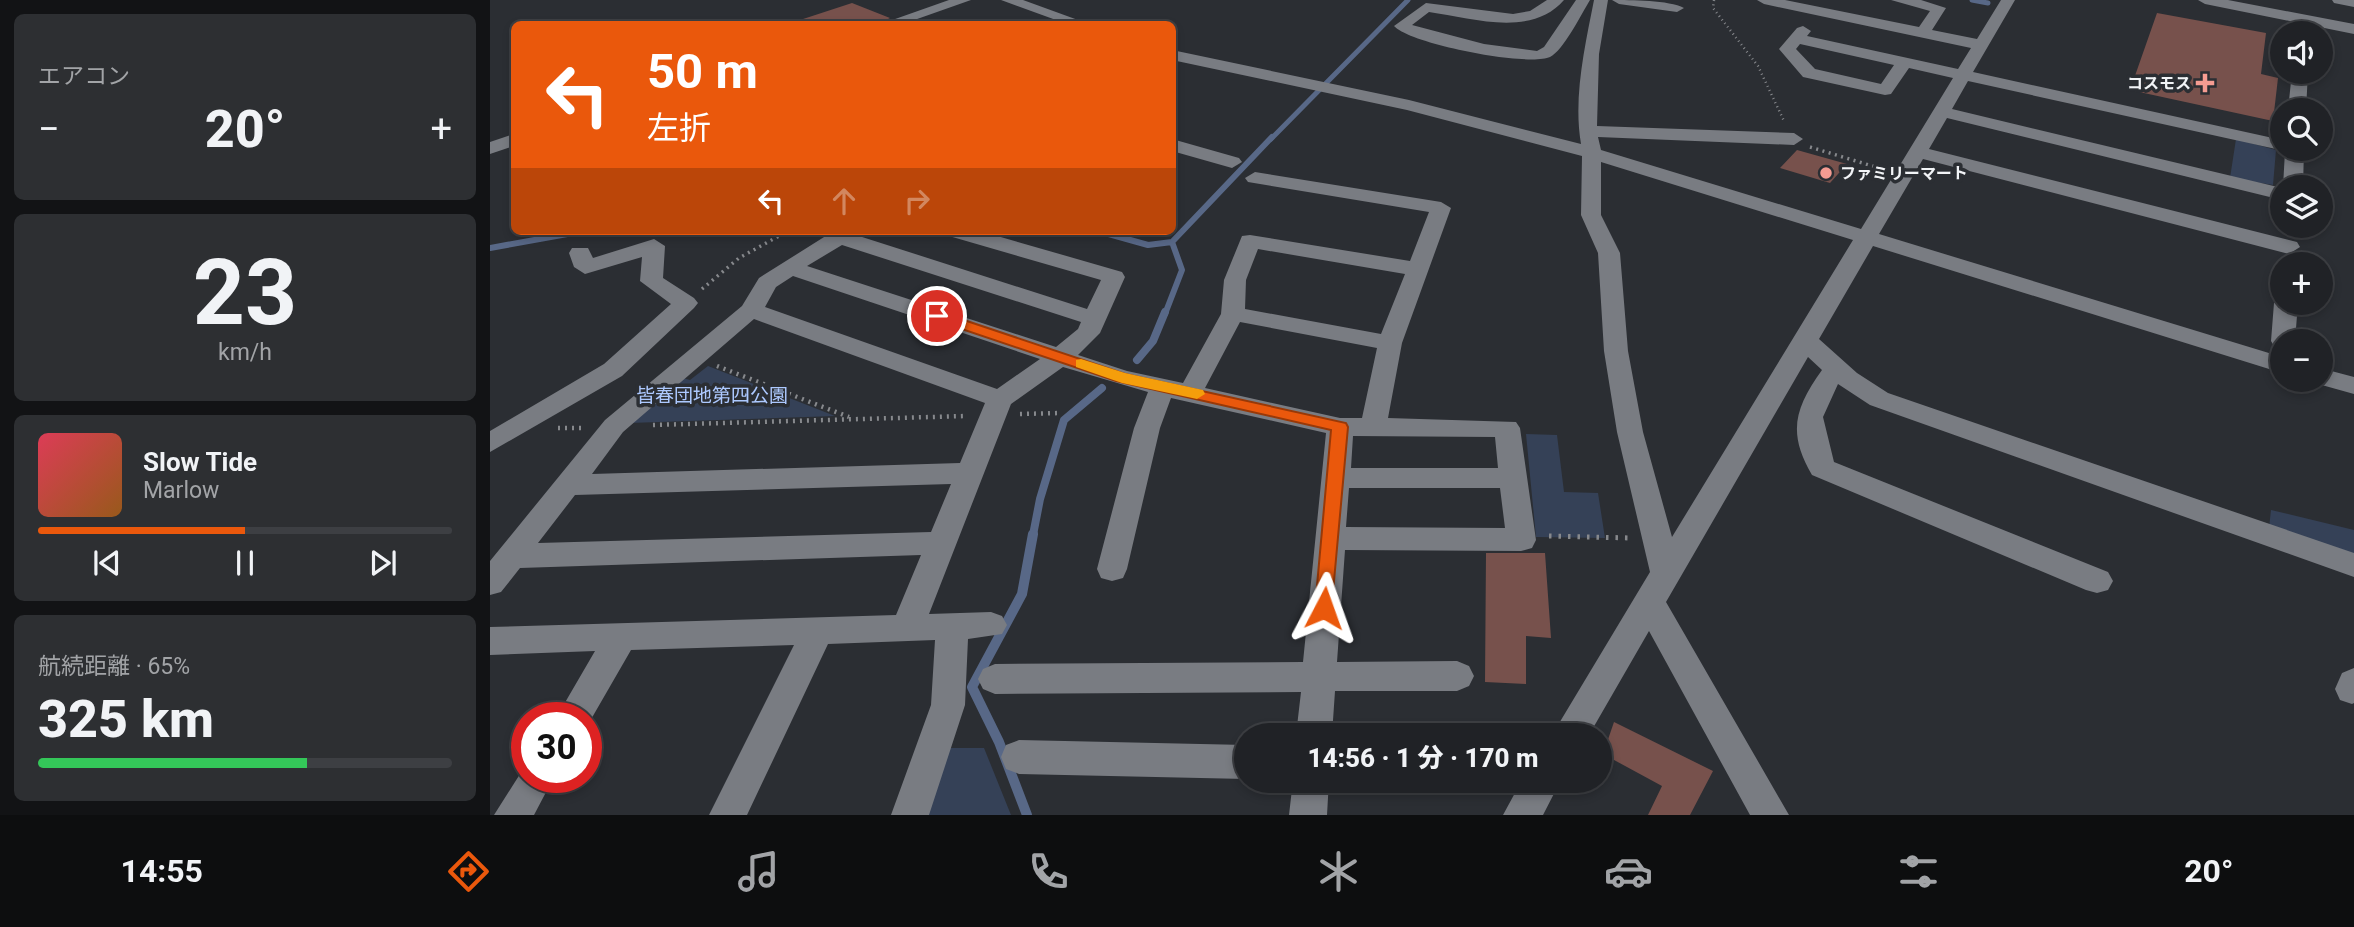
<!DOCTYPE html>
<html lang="ja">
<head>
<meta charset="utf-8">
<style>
	:root { --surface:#202226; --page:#2d2f32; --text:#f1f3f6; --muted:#a2a4a7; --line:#3d3f43; --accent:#ea580c }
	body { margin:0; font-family:Roboto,"Noto Sans JP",sans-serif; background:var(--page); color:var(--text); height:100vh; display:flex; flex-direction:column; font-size:26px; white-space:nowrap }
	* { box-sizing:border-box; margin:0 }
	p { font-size:23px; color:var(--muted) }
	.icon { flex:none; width:38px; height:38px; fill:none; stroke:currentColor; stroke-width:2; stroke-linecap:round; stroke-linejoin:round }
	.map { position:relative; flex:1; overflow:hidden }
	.drawer { display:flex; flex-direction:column; gap:14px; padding:14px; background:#121315; width:490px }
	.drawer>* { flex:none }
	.guide { position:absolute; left:21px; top:21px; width:665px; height:214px; border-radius:10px; box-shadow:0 4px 10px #0003,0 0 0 2px var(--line); background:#ea580c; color:#fff; overflow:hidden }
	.buttons { position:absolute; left:1780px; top:21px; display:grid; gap:14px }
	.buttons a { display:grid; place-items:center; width:63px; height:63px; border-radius:50%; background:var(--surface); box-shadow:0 4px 10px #0003,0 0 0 2px var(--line); font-size:35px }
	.speed { position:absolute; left:21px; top:702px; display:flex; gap:14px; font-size:35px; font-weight:700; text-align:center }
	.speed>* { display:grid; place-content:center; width:91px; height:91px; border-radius:50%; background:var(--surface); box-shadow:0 4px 10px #0003,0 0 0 2px var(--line); line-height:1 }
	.speed .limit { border:10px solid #d22; background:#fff; color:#111 }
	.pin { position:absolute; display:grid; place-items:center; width:60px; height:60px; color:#fff; margin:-30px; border:4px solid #fff; border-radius:50%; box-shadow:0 2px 7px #0007 }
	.me { position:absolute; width:77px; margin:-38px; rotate:4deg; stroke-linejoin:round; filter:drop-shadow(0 0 5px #0008) }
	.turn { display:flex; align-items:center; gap:24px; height:147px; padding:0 21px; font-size:32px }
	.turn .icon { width:91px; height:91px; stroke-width:2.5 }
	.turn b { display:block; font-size:49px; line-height:60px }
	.lanes { display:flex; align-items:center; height:66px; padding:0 21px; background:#0003; justify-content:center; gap:35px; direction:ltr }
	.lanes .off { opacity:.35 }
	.big { font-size:52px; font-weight:800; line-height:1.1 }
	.drawer .tile { flex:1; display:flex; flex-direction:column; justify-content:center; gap:10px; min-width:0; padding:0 24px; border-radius:10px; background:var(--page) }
	.drawer .dial { align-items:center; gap:0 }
	.dial b { font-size:91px; line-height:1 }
	.song { display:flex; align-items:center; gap:21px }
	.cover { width:84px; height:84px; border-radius:10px; background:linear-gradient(135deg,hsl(350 70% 55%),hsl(30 70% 35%)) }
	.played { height:7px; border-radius:4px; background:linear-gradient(90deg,var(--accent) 50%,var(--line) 50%) }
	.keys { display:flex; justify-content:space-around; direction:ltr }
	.heat { display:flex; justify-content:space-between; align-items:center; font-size:38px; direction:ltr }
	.charge { height:10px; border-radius:5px; background:linear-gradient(90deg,#34c759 65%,var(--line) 0) }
	.trip { position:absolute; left:744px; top:723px; width:378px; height:70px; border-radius:35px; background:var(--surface); box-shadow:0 4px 10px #0003,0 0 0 2px var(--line); font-weight:800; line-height:70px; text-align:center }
	.menu { display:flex; height:112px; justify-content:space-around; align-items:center; background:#0d0e0f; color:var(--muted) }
	.menu .icon { width:49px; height:49px }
	.menu .selected { color:var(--accent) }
	.menu b { font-size:32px; color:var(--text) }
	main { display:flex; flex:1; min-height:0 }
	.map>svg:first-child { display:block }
	.green { fill:#354157 }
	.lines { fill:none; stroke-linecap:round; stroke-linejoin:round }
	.stream-far3 { stroke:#586887; stroke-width:5 }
	.stream-far2 { stroke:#586887; stroke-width:6 }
	.stream-far1 { stroke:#586887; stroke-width:8 }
	.stream { stroke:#586887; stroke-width:10 }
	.building { fill:#77514c }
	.path-far3 { stroke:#87898d; stroke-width:2.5; stroke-dasharray:1 3.5; stroke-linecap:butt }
	.path-far2 { stroke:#87898d; stroke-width:3.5; stroke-dasharray:2 4.5; stroke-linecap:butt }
	.path-far1 { stroke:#87898d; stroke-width:4.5; stroke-dasharray:2 5; stroke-linecap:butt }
	.path { stroke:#87898d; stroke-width:5; stroke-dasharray:2.5 7; stroke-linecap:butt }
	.minor { fill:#797c82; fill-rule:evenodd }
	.route { fill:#ea580c; stroke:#983908; stroke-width:2 }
	.slow { fill:#f59e0b }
	.poi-dot { fill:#f59c92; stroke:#2b2e33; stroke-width:2.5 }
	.labels { text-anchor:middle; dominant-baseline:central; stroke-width:7; stroke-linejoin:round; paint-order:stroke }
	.far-poi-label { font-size:16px; font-weight:bold; fill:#f2f4f7; stroke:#2b2e33; text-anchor:end }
	.park-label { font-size:19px; fill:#adc9ff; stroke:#2b2e33 }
</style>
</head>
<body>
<main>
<section class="drawer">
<div class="tile"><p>エアコン</p>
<div class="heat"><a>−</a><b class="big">20°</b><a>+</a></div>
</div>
<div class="tile dial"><b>23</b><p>km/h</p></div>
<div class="tile">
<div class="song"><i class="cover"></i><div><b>Slow Tide</b><p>Marlow</p></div></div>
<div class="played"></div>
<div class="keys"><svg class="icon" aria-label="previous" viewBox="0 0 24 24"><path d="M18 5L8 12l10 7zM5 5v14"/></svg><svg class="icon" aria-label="pause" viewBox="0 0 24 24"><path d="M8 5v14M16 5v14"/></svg><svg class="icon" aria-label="next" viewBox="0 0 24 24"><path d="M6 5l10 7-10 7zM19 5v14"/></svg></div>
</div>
<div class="tile"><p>航続距離 · 65%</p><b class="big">325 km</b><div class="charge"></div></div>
</section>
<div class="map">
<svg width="1864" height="815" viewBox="0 0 1864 815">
	<rect width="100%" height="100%" fill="#2b2e33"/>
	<path class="green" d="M1746,139L1786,150L1783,185L1740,178Z
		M218,366L345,416L139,423L193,378L200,380Z
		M1036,434L1067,435L1074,492L1108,493L1115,538L1046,537Z
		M1781,510L1864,530V558L1779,528Z
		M456,748H494L521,815H437Z"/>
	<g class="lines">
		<path class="stream-far3" d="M1482,0L1498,3
			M781,139L918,0"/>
		<path class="stream-far2" d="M608,231L658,245L682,242L782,137
			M0,248L94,231
			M675,314L692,270L682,242"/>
		<path class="stream-far1" d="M647,360L663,341L675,312
			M543,535L550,499L574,420L612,388"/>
		<path class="stream" d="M537,815L509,742L482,687L532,594L543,534"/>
	</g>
	<path class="building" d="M362,3L400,18L388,24H311L310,20Z
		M1667,13L1776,33L1771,74L1788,78L1783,121L1640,90Z
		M1307,150L1357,164L1340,183L1290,168Z
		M996,553H1055L1061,638L1036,636V684L995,682Z
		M1124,722L1223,771L1200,815H1158L1172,786L1113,754Z"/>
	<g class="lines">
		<path class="path-far3" d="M1224,0L1223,8L1268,66L1294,121"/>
		<path class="path-far2" d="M1320,147L1392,169
			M212,289L249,258L298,231"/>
		<path class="path-far1" d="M227,366L359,417
			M530,414L571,413
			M163,425L476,416
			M68,428H91"/>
		<path class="path" d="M1059,536L1141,538"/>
		<path class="minor" d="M459,0H481L413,24H391Z
			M511,0H533L599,24H577Z
			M1057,0H1074C1041,38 982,18 939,12L922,25L994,44L1047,51L1054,47L1086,0H1100C1092,13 1073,51 1060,57C1038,67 920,44 904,26L936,3L1023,14L1040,11Z
			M1104,0H1118L1109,54L1107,126L1304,133L1313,139L1304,145L1108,137L1111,150L1371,229L1463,78L1419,68L1401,94L1395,95L1313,77L1289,49L1307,28L1313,26L1321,31L1317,36L1468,69L1481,48L1274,4L1267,0H1295L1429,27L1440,11L1401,0H1431L1456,8L1442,30L1487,39L1511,0H1525L1483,72L1792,140V149H1814L1813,187H1793L1795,151L1478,81L1462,109L1792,188V200L1457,118L1439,149L1807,242L1810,247L1799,254L1433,159L1389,234L1792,357V373L1383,246L1329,339L1367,373L1398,393L1864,553V577L1380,405L1348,384L1333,417L1344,462L1618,572L1623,581L1618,590L1607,593L1596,590L1322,475C1297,432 1305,408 1332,370L1318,357L1176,602L1299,815H1260L1159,631L1099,735H1062L1160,572L1127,432L1114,351L1108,253L1091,215L1092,156L917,110L682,60V50L919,100L1091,144C1083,98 1095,46 1104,0ZM1310,44L1404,65L1391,84L1325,69L1306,49ZM1111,162L1363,240L1182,537L1153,432L1138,351L1130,253L1111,215Z
			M1122,0C1141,0 1179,0 1194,8L1187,12L1129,4Z
			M1708,0H1738L1864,24V34L1715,4Z
			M1842,0H1864V7L1844,3Z
			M1802,72H1818L1816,110H1798Z
			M24,134V146L0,154V142Z
			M682,139L749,158L752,162L742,168L682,151Z
			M765,172L951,202L961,208L912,343L898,418L1026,422L1030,428L1046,540L1042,548L1031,551L855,550L847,662L967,661L979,666L984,676L979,686L967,691H845L842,735H806L811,692L505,694L493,689L488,679L493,669L505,664L813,662L836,433L681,398L670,428L637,569L633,578L622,581L611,578L607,569L644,428L658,392L573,367L521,404L439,614L501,612L512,616L517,625L512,634L478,639L475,705L439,815H401L441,705L445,640L338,644L257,815H219L304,645L141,650L96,728V718H66L105,651L0,655V627L406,615L431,555L30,568L11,592L0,595V561L115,420L252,306L269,278L342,232L373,231L369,236L597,309L611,280L459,236L456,231H490L632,272L635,277L610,333L588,355L637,371L693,383L731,314L734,280L752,236L760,235L920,261L939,212L758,182L755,178ZM352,245L591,322L588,329L566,347L317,266ZM768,249L915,274L891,334L755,309L756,280ZM303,276L550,359L507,389L275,307L286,287ZM264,319L495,403L470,463L102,474L133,432ZM750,322L887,348L872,418H850L715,388ZM863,436L1005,437L1008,468H861ZM461,484L441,532L48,543L85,495ZM859,488H1010L1015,528L856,527Z
			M164,239L175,246L173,278L204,298L208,303L204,308L132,376L0,452V431L114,364L181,304L150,281L152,257L95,274L84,267L79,253L82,248H98L103,258Z
			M1792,297V303H1808L1805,341H1792V348L1784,346L1781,341L1784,303Z
			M1830,368L1864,377V394L1821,382L1830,380Z
			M1864,668V703L1862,704L1850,700L1845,689L1852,673Z
			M529,740L756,745V779L529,774L516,769L511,757L516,745Z
			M37,763V777H64L44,815H4Z
			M803,780H839L837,815H799Z
			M1032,780H1071L1053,815H1013Z"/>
	</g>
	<path class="route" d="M447,311L635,374L856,423L858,427L841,614H827L825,608L841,430L626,381L442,319V312Z"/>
	<path class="slow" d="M591,359L635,373L713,390L715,394L707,399L632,383L586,367V360Z"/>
	<g class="poi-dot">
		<path d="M1711.5 72.5h7v7h7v7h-7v7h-7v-7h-7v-7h7z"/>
		<circle cx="1336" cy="173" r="7"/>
	</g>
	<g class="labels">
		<g class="far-poi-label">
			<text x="1701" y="83">コスモス</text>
			<text x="1350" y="173" text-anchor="start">ファミリーマート</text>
		</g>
		<g class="park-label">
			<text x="222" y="395">皆春団地第四公園</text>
		</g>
	</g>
</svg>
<div class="buttons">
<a><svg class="icon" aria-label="sound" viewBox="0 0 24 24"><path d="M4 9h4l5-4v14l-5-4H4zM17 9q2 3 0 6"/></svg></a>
<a><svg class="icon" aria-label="search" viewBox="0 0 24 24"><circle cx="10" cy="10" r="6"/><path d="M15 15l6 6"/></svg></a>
<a><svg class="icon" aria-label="layers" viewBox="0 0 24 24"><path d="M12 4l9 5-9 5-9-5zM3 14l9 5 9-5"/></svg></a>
<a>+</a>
<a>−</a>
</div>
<div class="speed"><div class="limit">30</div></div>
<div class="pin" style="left:447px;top:316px;background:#d93025"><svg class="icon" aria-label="arrive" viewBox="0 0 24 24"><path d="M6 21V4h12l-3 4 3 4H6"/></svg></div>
<svg class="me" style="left:834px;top:608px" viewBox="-20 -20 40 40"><path d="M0-17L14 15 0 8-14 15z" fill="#ea580c" stroke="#fff" stroke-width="4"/></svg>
<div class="trip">14:56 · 1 分 · 170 m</div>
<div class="guide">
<div class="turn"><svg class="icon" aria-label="left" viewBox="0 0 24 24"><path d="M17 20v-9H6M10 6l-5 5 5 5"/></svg><div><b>50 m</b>左折</div></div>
<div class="lanes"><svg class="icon" aria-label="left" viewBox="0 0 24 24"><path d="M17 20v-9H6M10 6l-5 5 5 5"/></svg><svg class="icon off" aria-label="ahead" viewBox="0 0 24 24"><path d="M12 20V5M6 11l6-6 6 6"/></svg><svg class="icon off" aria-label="right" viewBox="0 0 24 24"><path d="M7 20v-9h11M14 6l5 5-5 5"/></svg></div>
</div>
</div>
</main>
<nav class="menu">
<b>14:55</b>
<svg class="icon selected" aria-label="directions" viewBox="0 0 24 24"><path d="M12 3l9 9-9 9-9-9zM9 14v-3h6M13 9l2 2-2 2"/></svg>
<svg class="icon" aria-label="music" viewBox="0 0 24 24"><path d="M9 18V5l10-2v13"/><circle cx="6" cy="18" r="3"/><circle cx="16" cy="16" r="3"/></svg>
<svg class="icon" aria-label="phone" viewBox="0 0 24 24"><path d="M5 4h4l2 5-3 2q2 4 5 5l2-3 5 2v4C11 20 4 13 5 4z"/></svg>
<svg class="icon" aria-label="climate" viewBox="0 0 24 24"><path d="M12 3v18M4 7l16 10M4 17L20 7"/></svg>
<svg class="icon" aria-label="car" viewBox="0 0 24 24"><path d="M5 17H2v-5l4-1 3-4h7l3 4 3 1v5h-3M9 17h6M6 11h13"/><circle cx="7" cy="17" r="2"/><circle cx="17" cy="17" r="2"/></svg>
<svg class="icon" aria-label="filters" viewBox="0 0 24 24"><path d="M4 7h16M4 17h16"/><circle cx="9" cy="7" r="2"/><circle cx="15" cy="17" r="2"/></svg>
<b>20°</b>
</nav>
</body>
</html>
